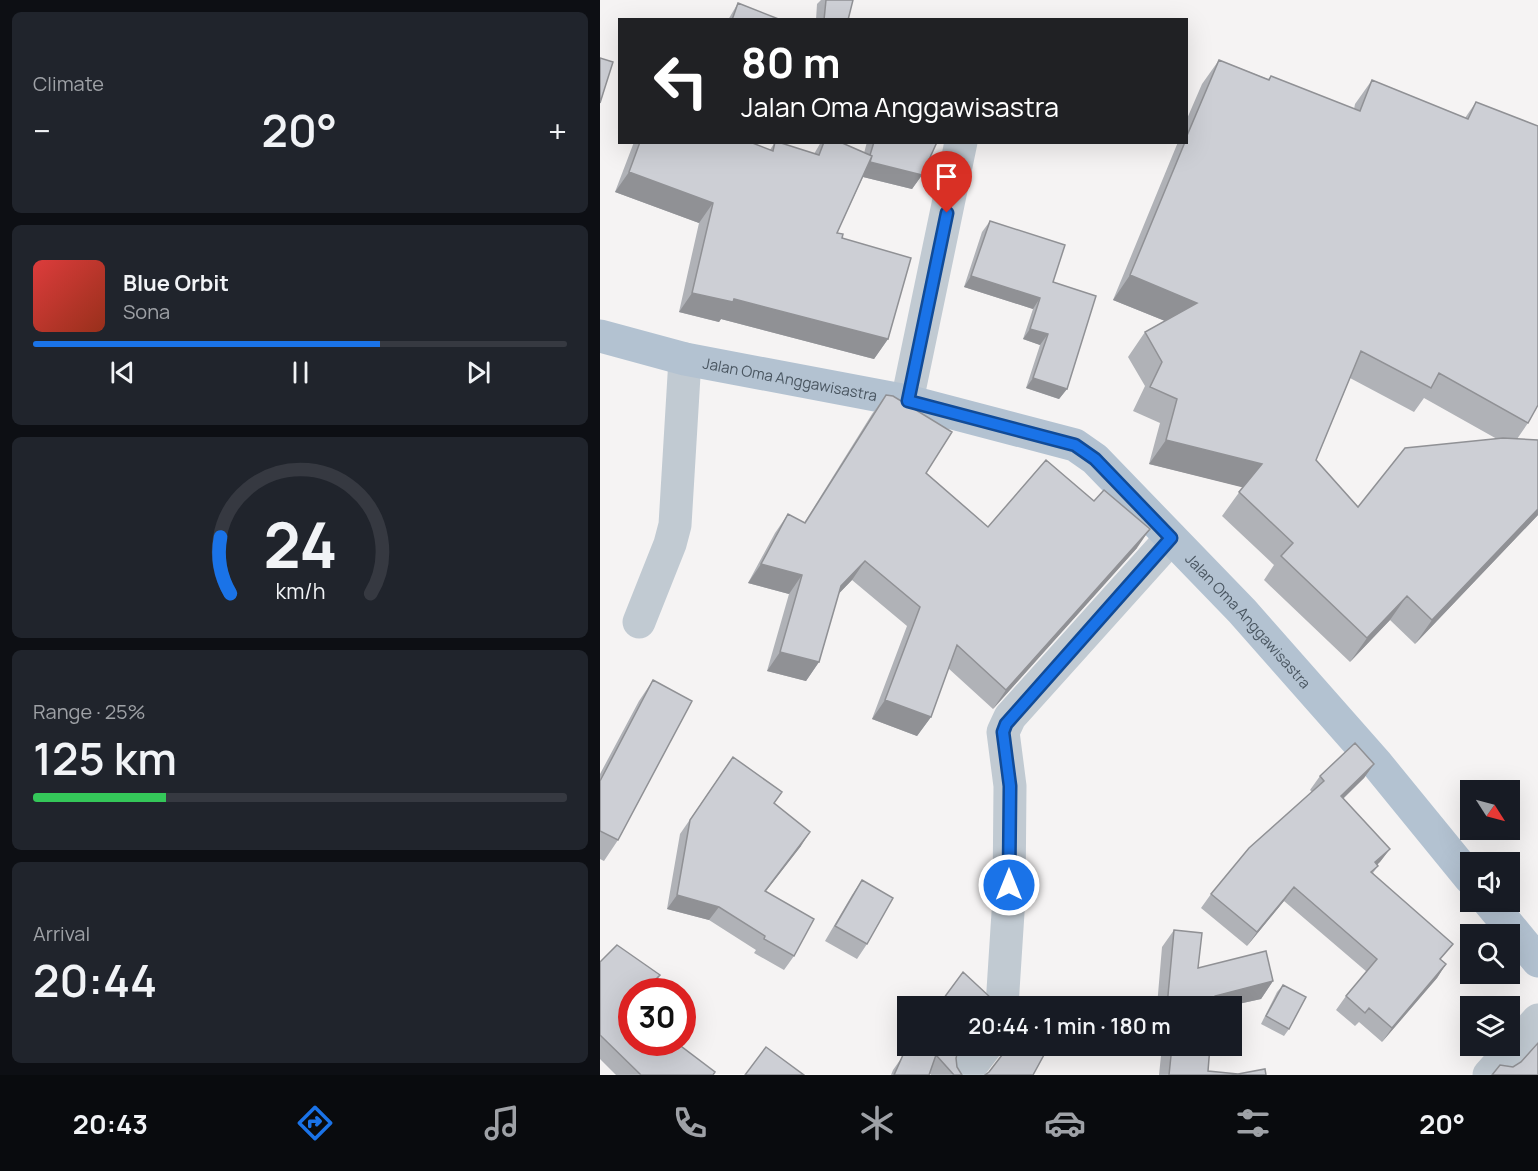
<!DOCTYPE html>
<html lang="en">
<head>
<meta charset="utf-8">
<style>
	:root { --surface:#171b24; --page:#20242c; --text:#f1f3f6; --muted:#9ea1a6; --line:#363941; --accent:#1a73e8 }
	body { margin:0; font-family:Manrope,sans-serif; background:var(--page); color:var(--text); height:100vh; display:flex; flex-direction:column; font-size:22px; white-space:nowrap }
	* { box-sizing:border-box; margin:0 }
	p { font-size:20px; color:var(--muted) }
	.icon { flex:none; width:33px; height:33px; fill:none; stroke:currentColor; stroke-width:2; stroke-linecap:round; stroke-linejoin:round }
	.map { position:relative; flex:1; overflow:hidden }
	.details { display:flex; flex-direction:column; gap:12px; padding:12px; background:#0d0f14; width:600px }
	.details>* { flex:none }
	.guide { position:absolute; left:18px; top:18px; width:570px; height:126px; border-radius:0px; box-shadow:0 6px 24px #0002; background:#202124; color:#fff; overflow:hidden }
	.needle { width:39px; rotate:126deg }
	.tools { position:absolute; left:860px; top:780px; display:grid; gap:12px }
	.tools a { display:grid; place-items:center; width:60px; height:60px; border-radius:0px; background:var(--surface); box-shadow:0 6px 24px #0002; font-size:30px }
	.speed { position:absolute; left:18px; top:978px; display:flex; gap:12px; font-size:30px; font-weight:700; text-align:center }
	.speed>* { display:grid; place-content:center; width:78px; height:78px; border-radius:50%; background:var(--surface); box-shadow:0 6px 24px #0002; line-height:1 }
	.speed .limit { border:9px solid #d22; background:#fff; color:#111 }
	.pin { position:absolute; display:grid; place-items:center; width:51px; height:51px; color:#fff; margin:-62px -26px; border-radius:50% 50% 50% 0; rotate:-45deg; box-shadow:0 0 6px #0007 }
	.pin .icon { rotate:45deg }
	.me { position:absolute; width:66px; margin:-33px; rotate:0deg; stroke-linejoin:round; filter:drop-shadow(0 0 4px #0008) }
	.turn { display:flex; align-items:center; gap:21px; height:126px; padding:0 24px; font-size:27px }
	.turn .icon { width:78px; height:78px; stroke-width:2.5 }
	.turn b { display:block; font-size:42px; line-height:51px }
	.big { font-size:45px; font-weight:600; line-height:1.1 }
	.details .widget { flex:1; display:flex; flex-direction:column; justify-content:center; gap:9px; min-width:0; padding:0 21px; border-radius:9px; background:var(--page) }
	.details .dial { align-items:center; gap:0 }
	.dial svg { height:156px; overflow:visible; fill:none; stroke:var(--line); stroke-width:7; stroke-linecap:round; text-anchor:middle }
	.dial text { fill:var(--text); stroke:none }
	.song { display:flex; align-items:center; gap:18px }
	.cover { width:72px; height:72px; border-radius:9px; background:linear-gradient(135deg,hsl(0 70% 55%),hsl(10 70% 35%)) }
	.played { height:6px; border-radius:3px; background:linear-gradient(90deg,var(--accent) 65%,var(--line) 65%) }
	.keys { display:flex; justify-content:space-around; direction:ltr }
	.heat { display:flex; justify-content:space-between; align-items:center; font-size:33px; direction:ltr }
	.charge { height:9px; border-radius:4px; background:linear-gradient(90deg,#34c759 25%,var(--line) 0) }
	.trip { position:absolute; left:297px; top:996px; width:345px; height:60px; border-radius:0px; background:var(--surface); box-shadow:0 6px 24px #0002; font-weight:600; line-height:60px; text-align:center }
	.dock { display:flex; height:96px; justify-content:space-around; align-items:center; background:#090b0e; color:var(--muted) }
	.dock .icon { width:42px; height:42px }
	.dock .selected { color:var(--accent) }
	.dock b { font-size:27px; color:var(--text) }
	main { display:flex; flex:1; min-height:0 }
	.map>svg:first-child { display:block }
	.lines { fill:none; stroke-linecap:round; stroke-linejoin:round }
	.minor { stroke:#c1cad2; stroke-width:33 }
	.major { stroke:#b3c2d1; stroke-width:33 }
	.wall { fill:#b0b2b7; fill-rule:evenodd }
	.shaded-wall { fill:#909195 }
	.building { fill:#cdcfd5; stroke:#909195; stroke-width:1.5 }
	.route-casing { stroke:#114b97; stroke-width:15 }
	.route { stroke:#1a73e8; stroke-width:10 }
	.labels { text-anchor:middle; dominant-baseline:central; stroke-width:6; stroke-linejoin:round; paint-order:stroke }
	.street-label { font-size:15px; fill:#4a5661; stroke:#fff }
</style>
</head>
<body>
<main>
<section class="details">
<div class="widget"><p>Climate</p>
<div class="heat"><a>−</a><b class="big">20°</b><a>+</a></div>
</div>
<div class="widget">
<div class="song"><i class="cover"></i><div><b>Blue Orbit</b><p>Sona</p></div></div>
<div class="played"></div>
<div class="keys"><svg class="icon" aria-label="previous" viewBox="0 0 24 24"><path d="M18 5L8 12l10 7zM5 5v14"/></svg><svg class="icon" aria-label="pause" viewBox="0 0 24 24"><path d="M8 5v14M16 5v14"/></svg><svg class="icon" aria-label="next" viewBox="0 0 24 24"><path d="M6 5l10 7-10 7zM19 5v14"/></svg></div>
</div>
<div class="widget dial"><svg viewBox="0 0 100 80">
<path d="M14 69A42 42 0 1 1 86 69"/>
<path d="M14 69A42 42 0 0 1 9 40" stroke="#1a73e8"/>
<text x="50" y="56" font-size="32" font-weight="700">24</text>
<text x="50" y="72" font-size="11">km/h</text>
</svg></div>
<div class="widget"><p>Range · 25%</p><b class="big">125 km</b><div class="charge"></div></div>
<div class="widget"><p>Arrival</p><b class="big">20:44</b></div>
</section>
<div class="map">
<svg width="938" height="1075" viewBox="0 0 938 1075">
	<rect width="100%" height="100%" fill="#f5f3f3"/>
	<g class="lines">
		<path class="minor" d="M307,401L361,142
			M39,622L70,544L75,525L85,359
			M402,1006L409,897L410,786L403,732L410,717L571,538
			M364,1075L386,1046
			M889,1075L938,1020"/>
		<g class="major">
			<path id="s1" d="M0,336L85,359L307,401L475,445L495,459L642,611L777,764L870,878"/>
			<path d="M889,902L938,961"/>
		</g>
	</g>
	<path class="wall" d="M221,0H253L248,20H216L217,4Z
		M138,3L181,20H128Z
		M619,60L668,79L671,76L754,109L755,104L772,80L865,118L876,102L928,423L917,439L938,515L815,644L790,620L750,662L664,580L674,565L622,516L643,487L549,464L560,423L533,411L545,386L528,357L545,332L565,321L513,300L578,142H586V121L602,84ZM750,378L814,412L824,398L897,439L758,507L716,460Z
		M34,142H150L170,150L175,142L214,154L221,142H240L264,153L267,142H337L322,175L312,189L263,177L237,233L242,238L288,339L274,359L121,319L119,322L79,312L99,223L15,192Z
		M390,221L453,282L467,389L459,399L426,388L440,345L423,339L433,309L364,287L382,232Z
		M286,395L326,473L388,527L537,548L393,709L348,668L331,717L317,736L272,719L307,626L252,580L239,593L219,662L206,681L167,671L189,594L148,583L175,533L188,514L204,523L272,414Z
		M53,680L18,840L4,861L0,859V774L39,701Z
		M133,757L174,804L201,846L166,891L194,956L184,970L154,953L156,950L109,920L67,909L80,834Z
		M774,764L764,778L743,799L790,849L777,865L778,866L773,873L841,960L846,964L837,978L782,1042L759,1022L755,1026L736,1010L746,996L767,972L684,901L647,946L601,908L611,894L712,792L710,790L720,776Z
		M262,880L267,944L257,959L225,941L252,895Z
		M574,930L598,968L673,981L661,999L629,1006H557L562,947Z
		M0,962L60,975L50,989L32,992V1042L75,1046L113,1075H16L0,1059Z
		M683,985L689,1029L684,1036L661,1024L677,992Z
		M310,1046L358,1052L356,1058L354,1075H331L330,1074L329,1075H291L293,1070Z
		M406,1046H433L389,1072L402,1055Z
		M562,1046H610L608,1071L638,1074L666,1075H559Z"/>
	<path class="shaded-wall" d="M269,161L322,175L312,189L259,176Z
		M29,172L113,203L99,223L15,192Z
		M530,275L597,303L580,327L513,300Z
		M371,276L440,298L433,309L364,287Z
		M92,293L134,299L288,339L274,359L121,319L119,322L79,312Z
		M430,329L448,334L440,345L423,339Z
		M433,378L467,389L459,399L426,388Z
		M566,440L662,464L645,488L549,464Z
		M938,509V515L815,644L832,620Z
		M550,529L537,548L393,709L406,690Z
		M265,561L252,580L228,605L241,586Z
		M161,564L202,575L189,594L148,583Z
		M807,596L790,620L750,662L767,638Z
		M180,652L219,662L206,681L167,671Z
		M285,700L331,717L317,736L272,719Z
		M774,764L764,778L731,810L741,796Z
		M210,832L201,846L155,905L165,891Z
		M790,849L780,862L765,876L775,862Z
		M694,887L684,901L647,946L657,932Z
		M77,895L119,907L109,920L67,909Z
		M846,964L837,978L782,1042L792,1028Z
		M60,975L50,989L47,992H43Z
		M673,981L661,999L629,1006H608L615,996Z"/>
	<path class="building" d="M226,0H253L248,20H224Z
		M138,3L181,20H132Z
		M0,58L13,62L0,103Z
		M619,60L669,80L671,76L760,111L772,80L868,119L876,102L938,126V405L928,423L839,373L831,388L761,351L716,460L758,507L805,448L903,438L938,440V509L832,620L807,596L767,638L681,556L693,543L639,492L662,464L566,440L577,399L550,387L562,362L545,332L597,303L530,275L585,142H586V138Z
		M40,142H150L173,151L175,142H178L219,155L224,142H240L272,156L237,233L243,234L242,238L311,258L288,339L134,299L133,302L92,293L113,203L29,172Z
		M274,142H337L322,175L270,162L272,156L270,155Z
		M390,221L465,245L453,282L496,296L467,389L433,378L448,334L430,329L440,298L371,276Z
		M286,395L293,396L352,432L326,473L388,527L446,460L494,501L504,490L550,529L406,690L357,645L331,717L285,700L320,607L265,561L241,586L219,662L180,652L202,575L161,564L188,514L205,523Z
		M53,680L92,701L18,840L0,831V781Z
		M755,743L774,764L741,796L790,849L775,862L778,866L771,872L853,944L840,959L846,964L792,1028L769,1008L765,1013L746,996L777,959L694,887L657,932L611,894L649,848L724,781L720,776Z
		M133,757L182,792L174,803L210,832L165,891L214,919L194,956L164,939L165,936L119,907L77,895L90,820Z
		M262,880L293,898L267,944L235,926Z
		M574,930L602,933L598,968L666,951L673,981L615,996L614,1006H567Z
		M17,945L60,975L43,992H32V1042H71L75,1046L78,1044L115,1072L113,1075H41L0,1035V962Z
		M363,972L391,998L385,1006H338Z
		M683,985L706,997L689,1029L666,1016Z
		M938,1043V1075H892L900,1065L913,1067L921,1062Z
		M310,1046H362L359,1049L356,1058L357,1067L362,1075H354L336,1055L329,1075H294L303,1055Z
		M409,1046H433L445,1053L433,1075H385L389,1072Z
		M572,1046H610L608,1071L638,1074L665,1069L666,1075H569Z
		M166,1047L204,1075H145Z"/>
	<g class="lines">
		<defs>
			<path id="route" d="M347,213L308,401L475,445L495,459L571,538L406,724L403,732L410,786L409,885"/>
		</defs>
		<use href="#route" class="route-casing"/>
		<use href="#route" class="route"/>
	</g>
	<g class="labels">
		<g class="street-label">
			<text stroke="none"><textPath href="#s1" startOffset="195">Jalan Oma Anggawisastra</textPath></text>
			<text stroke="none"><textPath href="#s1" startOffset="735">Jalan Oma Anggawisastra</textPath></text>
		</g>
	</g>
</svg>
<div class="tools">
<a><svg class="needle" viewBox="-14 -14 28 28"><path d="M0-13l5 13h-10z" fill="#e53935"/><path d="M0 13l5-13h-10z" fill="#9ea1a6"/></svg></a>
<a><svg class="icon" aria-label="sound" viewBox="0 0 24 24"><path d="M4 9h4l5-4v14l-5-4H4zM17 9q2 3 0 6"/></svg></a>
<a><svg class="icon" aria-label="search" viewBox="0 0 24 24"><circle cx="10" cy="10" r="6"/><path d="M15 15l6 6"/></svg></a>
<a><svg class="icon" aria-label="layers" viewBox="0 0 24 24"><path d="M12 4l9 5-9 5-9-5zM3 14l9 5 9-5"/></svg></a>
</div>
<div class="speed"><div class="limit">30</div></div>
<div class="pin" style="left:347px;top:213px;background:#d93025"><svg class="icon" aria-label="arrive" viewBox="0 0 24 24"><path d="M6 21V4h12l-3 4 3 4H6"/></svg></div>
<svg class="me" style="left:409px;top:885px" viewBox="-20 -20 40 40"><circle r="17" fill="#1a73e8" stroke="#fff" stroke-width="3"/><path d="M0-11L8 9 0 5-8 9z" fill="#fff"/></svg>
<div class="trip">20:44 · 1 min · 180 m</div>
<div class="guide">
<div class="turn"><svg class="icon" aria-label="left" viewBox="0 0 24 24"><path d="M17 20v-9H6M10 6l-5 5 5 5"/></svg><div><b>80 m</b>Jalan Oma Anggawisastra</div></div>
</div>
</div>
</main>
<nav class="dock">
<b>20:43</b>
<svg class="icon selected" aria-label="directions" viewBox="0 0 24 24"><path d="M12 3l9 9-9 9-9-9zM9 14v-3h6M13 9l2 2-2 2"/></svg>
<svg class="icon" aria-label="music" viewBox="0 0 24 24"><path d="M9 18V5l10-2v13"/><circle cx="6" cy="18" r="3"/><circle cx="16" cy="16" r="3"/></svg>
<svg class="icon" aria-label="phone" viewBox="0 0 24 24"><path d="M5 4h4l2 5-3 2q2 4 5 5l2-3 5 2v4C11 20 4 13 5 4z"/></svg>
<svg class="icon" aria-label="climate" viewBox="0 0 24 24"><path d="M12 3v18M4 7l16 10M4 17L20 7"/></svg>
<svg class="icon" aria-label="car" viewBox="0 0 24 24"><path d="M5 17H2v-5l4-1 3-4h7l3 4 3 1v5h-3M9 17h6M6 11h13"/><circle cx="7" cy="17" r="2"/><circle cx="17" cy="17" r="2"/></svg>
<svg class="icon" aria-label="filters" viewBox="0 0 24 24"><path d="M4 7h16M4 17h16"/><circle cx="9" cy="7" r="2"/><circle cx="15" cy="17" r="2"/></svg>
<b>20°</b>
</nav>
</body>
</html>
